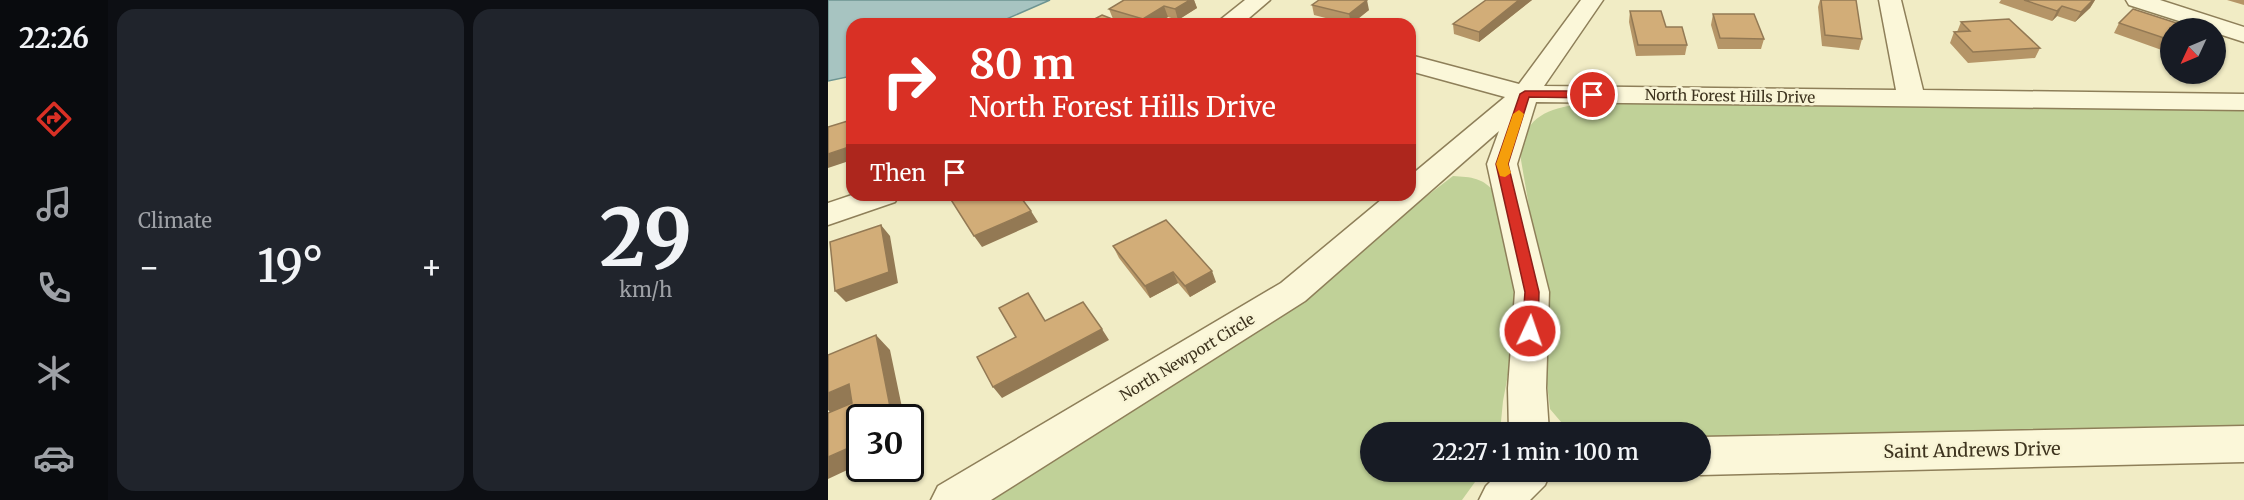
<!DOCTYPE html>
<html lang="en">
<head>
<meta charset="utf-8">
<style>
	:root { --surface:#171b24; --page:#20242c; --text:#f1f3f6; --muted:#9ea1a6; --accent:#d93025 }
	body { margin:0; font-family:Merriweather,serif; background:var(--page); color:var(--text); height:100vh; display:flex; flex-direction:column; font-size:22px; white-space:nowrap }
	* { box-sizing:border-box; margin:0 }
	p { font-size:20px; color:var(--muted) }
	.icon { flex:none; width:33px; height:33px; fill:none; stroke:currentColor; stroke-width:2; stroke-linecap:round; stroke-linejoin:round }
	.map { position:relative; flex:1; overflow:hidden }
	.sheet { display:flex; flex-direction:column; gap:9px; padding:9px; background:#0d0f14; width:720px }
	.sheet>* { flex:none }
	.guide { position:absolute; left:18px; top:18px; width:570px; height:183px; border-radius:18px; box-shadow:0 2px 4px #0004; background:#d93025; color:#fff; overflow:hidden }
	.needle { width:39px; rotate:226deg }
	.buttons { position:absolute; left:1332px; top:18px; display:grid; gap:12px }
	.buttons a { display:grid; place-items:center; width:66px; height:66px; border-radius:50%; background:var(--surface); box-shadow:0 2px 4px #0004; font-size:30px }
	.speed { position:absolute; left:18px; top:404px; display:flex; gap:12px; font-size:30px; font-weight:700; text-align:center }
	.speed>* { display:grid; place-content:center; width:78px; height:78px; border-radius:50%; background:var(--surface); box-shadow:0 2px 4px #0004; line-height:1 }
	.speed .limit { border:3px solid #111; border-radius:9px; background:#fff; color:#111 }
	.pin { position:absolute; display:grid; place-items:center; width:51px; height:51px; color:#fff; margin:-26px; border:3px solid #fff; border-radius:50%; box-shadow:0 2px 6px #0007 }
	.me { position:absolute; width:66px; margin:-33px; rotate:3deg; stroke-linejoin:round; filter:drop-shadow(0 0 4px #0008) }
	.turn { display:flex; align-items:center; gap:21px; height:126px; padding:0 24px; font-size:27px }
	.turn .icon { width:78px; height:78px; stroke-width:2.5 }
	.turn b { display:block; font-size:42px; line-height:51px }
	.then { display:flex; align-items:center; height:57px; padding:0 24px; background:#0003; gap:12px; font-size:22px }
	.big { font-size:45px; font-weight:600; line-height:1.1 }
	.sheet .widget { flex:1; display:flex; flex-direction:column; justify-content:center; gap:9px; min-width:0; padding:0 21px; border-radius:18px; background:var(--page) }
	.sheet .dial { align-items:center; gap:0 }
	.dial b { font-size:78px; line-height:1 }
	.heat { display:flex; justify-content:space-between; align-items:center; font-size:33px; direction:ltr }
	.sheet .tiles { flex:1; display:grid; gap:9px; grid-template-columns:repeat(2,1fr) }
	.trip { position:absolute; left:532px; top:422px; width:351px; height:60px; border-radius:30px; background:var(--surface); box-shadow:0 2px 4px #0004; font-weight:600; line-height:60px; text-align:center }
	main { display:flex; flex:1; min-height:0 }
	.tabs { display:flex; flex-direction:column; width:108px; justify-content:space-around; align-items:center; background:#090b0e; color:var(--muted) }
	.tabs .icon { width:42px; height:42px }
	.tabs .current { color:var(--accent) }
	.tabs b { font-size:27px; color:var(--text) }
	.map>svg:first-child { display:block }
	.green { fill:#c0d198 }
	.water { fill:#a7c4c1; stroke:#6d9491; stroke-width:1.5 }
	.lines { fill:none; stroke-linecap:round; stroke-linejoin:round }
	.minor-casing { stroke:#8e7f59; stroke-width:3 }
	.minor { fill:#fbf7d9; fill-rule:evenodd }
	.wall { fill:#b59567 }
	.shaded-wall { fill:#937954 }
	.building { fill:#d2ad78; stroke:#937954; stroke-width:1.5 }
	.route { fill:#d93025; stroke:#8d1f18; stroke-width:1.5 }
	.slow { fill:#f59e0b }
	.labels { text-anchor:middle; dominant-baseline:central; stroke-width:5; stroke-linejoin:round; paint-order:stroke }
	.street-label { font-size:15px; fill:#3d331e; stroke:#f8f4d5 }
	.near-street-label { font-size:18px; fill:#3d331e; stroke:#f8f4d5 }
</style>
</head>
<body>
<main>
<nav class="tabs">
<b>22:26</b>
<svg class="icon current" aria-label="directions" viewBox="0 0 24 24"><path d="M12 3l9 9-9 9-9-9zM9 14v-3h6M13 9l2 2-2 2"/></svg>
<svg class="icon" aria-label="music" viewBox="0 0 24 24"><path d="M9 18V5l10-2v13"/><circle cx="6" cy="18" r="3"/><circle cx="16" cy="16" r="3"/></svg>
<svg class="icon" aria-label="phone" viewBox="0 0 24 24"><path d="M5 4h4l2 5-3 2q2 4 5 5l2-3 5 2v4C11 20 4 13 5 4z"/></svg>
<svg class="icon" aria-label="climate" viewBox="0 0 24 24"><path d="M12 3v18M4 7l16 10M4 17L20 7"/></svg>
<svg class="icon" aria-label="car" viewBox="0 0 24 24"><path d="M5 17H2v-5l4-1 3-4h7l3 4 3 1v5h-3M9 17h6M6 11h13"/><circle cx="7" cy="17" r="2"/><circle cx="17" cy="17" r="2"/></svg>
</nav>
<section class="sheet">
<div class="tiles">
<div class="widget"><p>Climate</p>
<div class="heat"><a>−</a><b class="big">19°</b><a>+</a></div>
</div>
<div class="widget dial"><b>29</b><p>km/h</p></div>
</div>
</section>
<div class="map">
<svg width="1416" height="500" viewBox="0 0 1416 500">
	<rect width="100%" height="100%" fill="#f1ecc5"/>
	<path class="green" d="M763,103L1416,110V427L873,442V432H746L739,429L722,409L719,384L720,318L693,160C693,114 723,107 763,103Z
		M625,176C643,177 656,178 667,193L685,276L688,332L675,401L672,432H543V471H655L634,500H139L549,234Z"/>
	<path class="water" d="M0,0H222L167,24H24V76L0,81Z"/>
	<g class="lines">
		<defs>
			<path id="minor" d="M417,0H442L414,24H387Z
				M753,0H775L716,86L1068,90L1051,0H1073L1095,90L1416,94V110L708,102L689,164L721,292L718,388L721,432H681L680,388L687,292L659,164L671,131L477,301L163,500H103L110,486L453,283L559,195H582V176L677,97L582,71V55L691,84Z
				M1298,0H1332L1416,27V42L1388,33V28H1373L1301,5Z
				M24,195H71L67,202L0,225V203Z
				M1416,426V462L873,475L863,471H873V437Z
				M673,471H723L717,485L702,500H651L658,486Z"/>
		</defs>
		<use href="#minor" class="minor-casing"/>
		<use href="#minor" class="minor"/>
	</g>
	<path class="wall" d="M296,0H366L369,8L350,20L340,17L328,24H302L285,19L281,9Z
		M658,0H704L651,42L626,34L625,24Z
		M992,0H1028L1034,39L1031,50L994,46L990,7Z
		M1173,0H1267L1262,8L1247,22L1229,16L1224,21L1171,3Z
		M1399,0H1416V5Z
		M484,5L541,10L524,24H521L486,15Z
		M802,11L838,27L859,45L857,55L808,56L801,22Z
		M885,14L936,39L933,49H890L883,25Z
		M1133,22L1212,48L1207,58L1140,63L1122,43L1126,32H1129Z
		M1291,23L1342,28V53L1286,33Z
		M460,195H474L468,199Z
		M285,246L388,282L362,297L350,283L322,298L291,258Z"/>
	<path class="shaded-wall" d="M362,0H366L369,8L350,20L347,9Z
		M539,0L541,10L523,24L521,14Z
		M691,0H704L651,42V32Z
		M1265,0H1267L1262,8L1247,22L1253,12Z
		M336,6L340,17L328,24H317L315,19Z
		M1234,6L1229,16L1224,21L1229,11Z
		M24,146V160L0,168V154Z
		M467,195H474L468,199Z
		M203,211L210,222L154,247L146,236Z
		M53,225L62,236L70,283L18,302L7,291Z
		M384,271L388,282L362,297L357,286Z
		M345,272L350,283L322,298L317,286Z
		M274,329L281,340L174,398L165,387Z
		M48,335L62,350L76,417H64Z
		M21,384L37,399L3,413L0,410V393Z
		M32,443V464L0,479V457Z"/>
	<path class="building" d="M296,0H362L347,9L336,6L315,19L281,9Z
		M491,0H539L521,14L484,5Z
		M658,0H691L651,32L625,24Z
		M993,0H1028L1034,39L997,35Z
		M1196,0H1265L1253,12L1234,6L1229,11Z
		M1305,9L1364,28H1342V40L1291,23Z
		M802,11H833L838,27H854L859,45H810Z
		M885,14H926L936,39L892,38Z
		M274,15L297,24H257Z
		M1181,19L1212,48L1145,52L1126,32L1142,31L1133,22Z
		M23,120L24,124V146L0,154V127Z
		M120,195H191L203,211L146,236Z
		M338,220L384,271L357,286L345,272L317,286L285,246Z
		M53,225L61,272L7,291L2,242Z
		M200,293L217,321L255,302L274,329L165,387L149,357L188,337L171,308Z
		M48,335L64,417H32V443L0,457V413L24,403L21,384L0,393V355Z"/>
	<path class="route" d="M697,91H765L771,95L765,98L701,97L680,164L711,292L710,331L707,335H697L694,331L697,292L668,164L692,94Z"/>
	<path class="slow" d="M691,110L696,114L680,164L683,173L677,177L672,176L668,164L685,114Z"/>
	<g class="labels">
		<g class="street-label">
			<text transform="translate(902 96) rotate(1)">North Forest Hills Drive</text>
			<text transform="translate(359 357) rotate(-31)">North Newport Circle</text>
		</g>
		<g class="near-street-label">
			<text transform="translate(1144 450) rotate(-1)">Saint Andrews Drive</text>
		</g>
	</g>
</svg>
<div class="buttons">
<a><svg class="needle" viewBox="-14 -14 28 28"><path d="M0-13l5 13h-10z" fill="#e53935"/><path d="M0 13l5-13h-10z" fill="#9ea1a6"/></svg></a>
</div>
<div class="speed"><div class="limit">30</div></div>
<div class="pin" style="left:765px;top:95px;background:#d93025"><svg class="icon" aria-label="arrive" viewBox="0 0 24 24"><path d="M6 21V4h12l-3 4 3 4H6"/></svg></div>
<svg class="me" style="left:702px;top:331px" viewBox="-20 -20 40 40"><circle r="17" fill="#d93025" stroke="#fff" stroke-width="3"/><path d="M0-11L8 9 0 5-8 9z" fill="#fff"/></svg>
<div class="trip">22:27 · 1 min · 100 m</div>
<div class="guide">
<div class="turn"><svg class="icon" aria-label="right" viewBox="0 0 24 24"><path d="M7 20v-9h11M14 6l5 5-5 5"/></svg><div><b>80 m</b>North Forest Hills Drive</div></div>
<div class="then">Then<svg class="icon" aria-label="arrive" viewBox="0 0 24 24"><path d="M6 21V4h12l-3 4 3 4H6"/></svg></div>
</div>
</div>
</main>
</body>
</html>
